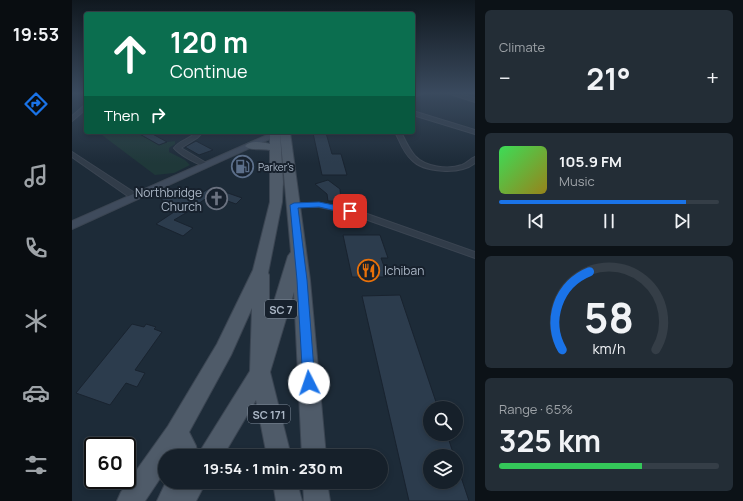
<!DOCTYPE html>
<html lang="en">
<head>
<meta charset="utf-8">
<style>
	:root { --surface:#16202a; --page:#232d36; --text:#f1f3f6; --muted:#9ea3a8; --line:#353e47; --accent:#1a73e8 }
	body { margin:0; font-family:Manrope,sans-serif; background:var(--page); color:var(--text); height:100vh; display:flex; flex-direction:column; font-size:15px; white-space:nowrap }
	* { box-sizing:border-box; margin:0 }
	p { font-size:13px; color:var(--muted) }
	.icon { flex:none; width:22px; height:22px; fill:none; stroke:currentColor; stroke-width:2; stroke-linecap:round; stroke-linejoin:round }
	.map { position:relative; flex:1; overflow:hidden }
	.details { display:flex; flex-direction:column; gap:10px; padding:10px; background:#0c1217; width:268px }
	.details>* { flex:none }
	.banner { position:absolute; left:12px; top:12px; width:331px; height:122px; border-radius:4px; box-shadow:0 2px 6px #0003,0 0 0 1px var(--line); background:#0b6e4f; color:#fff; overflow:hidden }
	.fabs { position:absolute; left:351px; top:401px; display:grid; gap:8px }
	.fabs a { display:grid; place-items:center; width:40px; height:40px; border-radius:50%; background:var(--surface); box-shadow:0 2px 6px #0003,0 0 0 1px var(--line); font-size:20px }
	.speed { position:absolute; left:12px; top:437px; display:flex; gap:8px; font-size:20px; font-weight:700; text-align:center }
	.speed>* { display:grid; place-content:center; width:52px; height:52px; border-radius:50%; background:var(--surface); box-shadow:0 2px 6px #0003,0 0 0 1px var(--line); line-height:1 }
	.speed .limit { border:2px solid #111; border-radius:6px; background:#fff; color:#111 }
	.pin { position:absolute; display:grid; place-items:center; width:34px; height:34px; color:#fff; margin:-17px; border-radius:8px; box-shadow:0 2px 6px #0006 }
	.me { position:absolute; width:44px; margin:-22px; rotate:356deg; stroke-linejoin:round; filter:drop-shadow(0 0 3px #0008) }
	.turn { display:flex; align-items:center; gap:14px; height:84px; padding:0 20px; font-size:18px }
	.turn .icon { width:52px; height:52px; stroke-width:2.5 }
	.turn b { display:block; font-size:28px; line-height:34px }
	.then { display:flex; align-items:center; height:38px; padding:0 20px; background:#0003; gap:8px; font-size:15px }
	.big { font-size:30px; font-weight:700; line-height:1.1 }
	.details .widget { flex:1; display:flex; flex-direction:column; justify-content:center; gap:6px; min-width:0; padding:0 14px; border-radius:6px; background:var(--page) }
	.details .dial { align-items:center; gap:0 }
	.dial svg { height:104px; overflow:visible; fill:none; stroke:var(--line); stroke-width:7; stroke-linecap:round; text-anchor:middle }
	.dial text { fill:var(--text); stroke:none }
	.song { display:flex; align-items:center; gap:12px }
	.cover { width:48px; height:48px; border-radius:6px; background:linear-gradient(135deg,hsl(130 70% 55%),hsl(50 70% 35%)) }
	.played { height:4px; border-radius:2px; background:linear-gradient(90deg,var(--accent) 85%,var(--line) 85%) }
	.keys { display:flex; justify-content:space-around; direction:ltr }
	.heat { display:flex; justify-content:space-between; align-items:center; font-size:22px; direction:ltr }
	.charge { height:6px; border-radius:3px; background:linear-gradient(90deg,#34c759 65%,var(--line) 0) }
	.trip { position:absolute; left:86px; top:449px; width:230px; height:40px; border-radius:20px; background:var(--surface); box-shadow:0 2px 6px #0003,0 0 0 1px var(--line); font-weight:700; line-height:40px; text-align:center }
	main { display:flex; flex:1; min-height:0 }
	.tabs { display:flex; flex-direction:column; width:72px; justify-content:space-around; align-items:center; background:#090d11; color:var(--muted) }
	.tabs .icon { width:28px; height:28px }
	.tabs .current { color:var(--accent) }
	.tabs b { font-size:18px; color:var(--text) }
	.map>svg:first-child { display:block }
	.green { fill:#1f3839 }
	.building { fill:#2c3c4d; stroke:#19232f }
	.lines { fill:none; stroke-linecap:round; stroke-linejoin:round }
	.street-casing { stroke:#3b4552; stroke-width:2 }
	.secondary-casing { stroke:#3b4552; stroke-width:2 }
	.primary-casing { stroke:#3b4552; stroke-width:2 }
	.street { fill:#313c49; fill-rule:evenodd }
	.secondary { fill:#3f4b5c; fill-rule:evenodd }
	.primary { fill:#4f5b69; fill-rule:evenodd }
	.route { fill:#1a73e8; stroke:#114b97 }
	.labels { text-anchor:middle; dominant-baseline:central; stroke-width:4; stroke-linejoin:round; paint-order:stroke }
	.far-poi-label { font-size:10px; fill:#abb7c6; stroke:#17212d; text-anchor:start }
	.shield { fill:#17212d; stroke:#7f8a98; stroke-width:1 }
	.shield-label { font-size:11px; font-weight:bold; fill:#abb7c6 }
	.poi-label { font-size:12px; fill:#abb7c6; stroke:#17212d; text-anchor:end }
</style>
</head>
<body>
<main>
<nav class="tabs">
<b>19:53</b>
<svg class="icon current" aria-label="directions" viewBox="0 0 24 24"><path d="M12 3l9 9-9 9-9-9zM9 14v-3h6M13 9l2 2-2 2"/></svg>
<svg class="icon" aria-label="music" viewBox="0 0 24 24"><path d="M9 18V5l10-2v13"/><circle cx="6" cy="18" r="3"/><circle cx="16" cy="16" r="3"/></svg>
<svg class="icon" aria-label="phone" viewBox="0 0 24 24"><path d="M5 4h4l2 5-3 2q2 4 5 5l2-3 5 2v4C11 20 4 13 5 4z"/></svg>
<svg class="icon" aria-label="climate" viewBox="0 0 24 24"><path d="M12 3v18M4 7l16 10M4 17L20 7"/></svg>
<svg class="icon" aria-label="car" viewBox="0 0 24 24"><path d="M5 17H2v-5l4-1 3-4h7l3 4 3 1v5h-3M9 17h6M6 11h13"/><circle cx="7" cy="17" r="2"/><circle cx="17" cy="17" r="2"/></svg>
<svg class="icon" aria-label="filters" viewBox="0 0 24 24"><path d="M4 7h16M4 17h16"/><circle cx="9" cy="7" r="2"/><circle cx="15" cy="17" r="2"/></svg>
</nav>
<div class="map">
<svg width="403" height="501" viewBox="0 0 403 501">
	<rect width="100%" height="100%" fill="#1d2b38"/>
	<path class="green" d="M26,132H64L87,145L95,142L103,141V144L97,148V152L113,160L118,165L102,173L83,175Z"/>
	<path class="building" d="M64,132H77L95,142L87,145Z
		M241,133H254L260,154H269L275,175H250Z
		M124,141L141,150L127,155L113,147Z
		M256,180L268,189L269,201H256L255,194L243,184Z
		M139,187L170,198L164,204L139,195L126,204H129L102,220L121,228L111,236L84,224L108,208L89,200L101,193L119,200Z
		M271,235H308L316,258H309L316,277H280Z
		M328,295L366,408H358V434H375L382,456H358V482H384L385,465L397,501H337L290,296Z
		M60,324L72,327L74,324L84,327L82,329L90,332L63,370L73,373L65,387L54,383L38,405L4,393Z"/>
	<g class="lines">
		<defs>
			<path id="street" d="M375,93H383L403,98V102Z
				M14,104V109L0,121V116Z
				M341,111L403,130V134L341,115Z
				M125,132H131L125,138L109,148L136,164V166C128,167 107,154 102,148C108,140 118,139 125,132Z
				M323,132H329C333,140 337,149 343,156C353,167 376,170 390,165C395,163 398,159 403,157V163C389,175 351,173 339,159C331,152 328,141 323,132Z
				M0,152L66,195V199H60L0,157Z
				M219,203H247L281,209L403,252V258L276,213L247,207H219L218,205Z"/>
			<path id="secondary" d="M341,93H354L341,97Z
				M202,132H213L0,229V221Z"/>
			<path id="primary" d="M198,132H208L211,182L210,202L196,273L197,275V318L216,256L219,252L208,132H218L238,280L254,456H230L222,292L198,372L219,456H195L184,400L151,456H126L130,448L178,371L180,308L159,355L117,432L124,446L126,456H93V471L73,501H45L49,492L96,426L145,344L181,270L198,202V150C191,148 178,151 173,146C178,140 191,142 198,144Z
				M94,482H134L124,501H85Z
				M201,482H225L230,501H204Z
				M231,482H255L258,501H232Z"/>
		</defs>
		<use href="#street" class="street-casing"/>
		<use href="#secondary" class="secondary-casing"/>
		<use href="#primary" class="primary-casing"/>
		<use href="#street" class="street"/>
		<use href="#secondary" class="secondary"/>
		<use href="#primary" class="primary"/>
	</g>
	<linearGradient id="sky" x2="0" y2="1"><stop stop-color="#10181f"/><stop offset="0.57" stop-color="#3a4a5e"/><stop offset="1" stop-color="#3a4a5e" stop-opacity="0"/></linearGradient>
	<rect width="403" height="163" fill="url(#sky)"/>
	<path class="route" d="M247,202L281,209L282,211L278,214L247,207L226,208L235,280L243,383L241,387L237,388L232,387L231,383L225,280L218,205L222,203Z"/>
	<defs>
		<symbol id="fuel-ring" viewBox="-11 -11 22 22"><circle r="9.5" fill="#17212d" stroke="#5c6f8a" stroke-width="1.5"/><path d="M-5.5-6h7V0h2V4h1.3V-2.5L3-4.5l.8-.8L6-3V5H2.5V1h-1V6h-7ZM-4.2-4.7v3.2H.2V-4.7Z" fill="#5c6f8a"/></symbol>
		<symbol id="church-ring" viewBox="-11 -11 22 22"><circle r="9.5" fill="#17212d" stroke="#6b7280" stroke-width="1.5"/><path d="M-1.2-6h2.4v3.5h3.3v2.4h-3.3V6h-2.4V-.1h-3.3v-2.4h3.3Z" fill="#6b7280"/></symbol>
		<symbol id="restaurant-ring" viewBox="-11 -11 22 22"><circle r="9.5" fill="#17212d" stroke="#e8710a" stroke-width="1.5"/><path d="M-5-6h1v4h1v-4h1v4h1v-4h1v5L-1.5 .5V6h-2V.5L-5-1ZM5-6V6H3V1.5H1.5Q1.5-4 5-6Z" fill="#e8710a"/></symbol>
	</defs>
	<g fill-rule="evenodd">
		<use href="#fuel-ring" x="158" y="154" width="25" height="25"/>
		<use href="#church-ring" x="132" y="186" width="25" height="25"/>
		<use href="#restaurant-ring" x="284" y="258" width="25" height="25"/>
	</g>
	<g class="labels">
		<g class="far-poi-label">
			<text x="186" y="167">Parker's</text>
		</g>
		<g class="shield">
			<rect x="193" y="300" width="32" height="18" rx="3"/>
			<rect x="176" y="405" width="42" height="18" rx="3"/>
		</g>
		<g class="shield-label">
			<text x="209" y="309">SC 7</text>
			<text x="197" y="414">SC 171</text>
		</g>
		<g class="poi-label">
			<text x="130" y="192">Northbridge<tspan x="130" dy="14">Church</tspan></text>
			<text x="312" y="270" text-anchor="start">Ichiban</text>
		</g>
	</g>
</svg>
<div class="fabs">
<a><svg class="icon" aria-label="search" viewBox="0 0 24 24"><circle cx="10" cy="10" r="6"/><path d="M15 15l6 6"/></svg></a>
<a><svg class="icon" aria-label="layers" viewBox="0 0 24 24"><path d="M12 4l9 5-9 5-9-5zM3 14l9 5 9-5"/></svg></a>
</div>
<div class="speed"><div class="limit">60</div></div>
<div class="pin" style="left:278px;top:211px;background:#d93025"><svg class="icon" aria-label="arrive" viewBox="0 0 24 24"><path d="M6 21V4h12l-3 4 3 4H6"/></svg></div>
<svg class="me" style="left:237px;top:383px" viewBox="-20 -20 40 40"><circle r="19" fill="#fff"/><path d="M0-13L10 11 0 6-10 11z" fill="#1a73e8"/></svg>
<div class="trip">19:54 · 1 min · 230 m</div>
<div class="banner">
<div class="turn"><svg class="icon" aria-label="ahead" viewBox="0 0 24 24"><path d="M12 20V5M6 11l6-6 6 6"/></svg><div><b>120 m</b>Continue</div></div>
<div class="then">Then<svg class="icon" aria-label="right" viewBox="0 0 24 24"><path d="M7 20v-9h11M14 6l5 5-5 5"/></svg></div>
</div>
</div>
<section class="details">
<div class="widget"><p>Climate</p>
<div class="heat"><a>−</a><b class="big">21°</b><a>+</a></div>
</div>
<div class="widget">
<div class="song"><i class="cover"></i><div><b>105.9 FM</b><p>Music</p></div></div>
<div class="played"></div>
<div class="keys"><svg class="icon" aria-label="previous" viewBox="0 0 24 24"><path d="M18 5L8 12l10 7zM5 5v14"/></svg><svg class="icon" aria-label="pause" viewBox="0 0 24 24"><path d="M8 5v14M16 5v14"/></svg><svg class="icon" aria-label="next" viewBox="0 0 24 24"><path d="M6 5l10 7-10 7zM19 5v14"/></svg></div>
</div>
<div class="widget dial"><svg viewBox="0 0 100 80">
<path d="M14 69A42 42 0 1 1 86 69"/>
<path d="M14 69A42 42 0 0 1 35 9" stroke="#1a73e8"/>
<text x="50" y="56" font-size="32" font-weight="700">58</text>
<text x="50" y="72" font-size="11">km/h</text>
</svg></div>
<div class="widget"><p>Range · 65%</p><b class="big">325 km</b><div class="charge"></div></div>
</section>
</main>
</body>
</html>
